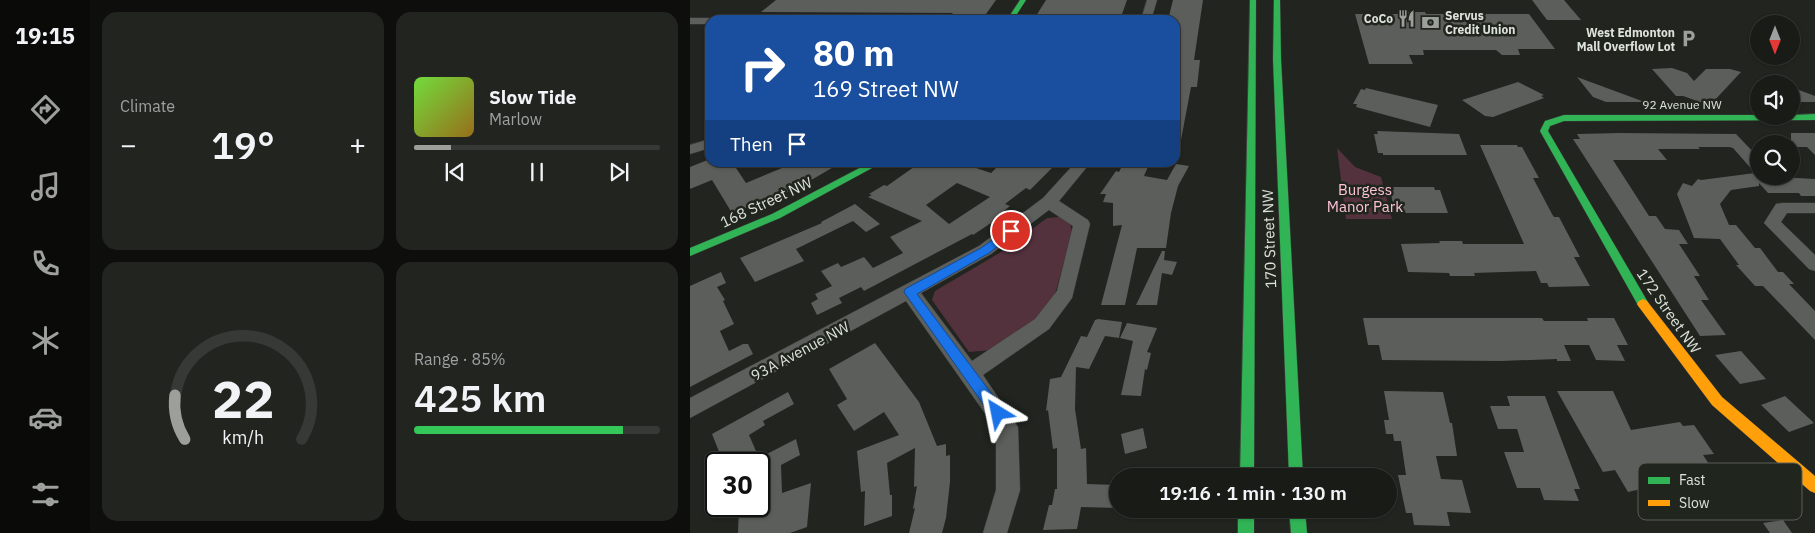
<!DOCTYPE html>
<html lang="en">
<head>
<meta charset="utf-8">
<style>
	:root { --surface:#191b17; --page:#222420; --text:#f1f3f6; --muted:#9fa1a1; --line:#373936; --accent:#9ca09a }
	body { margin:0; font-family:"IBM Plex Sans",sans-serif; background:var(--page); color:var(--text); height:100vh; display:flex; flex-direction:column; font-size:19px; white-space:nowrap }
	* { box-sizing:border-box; margin:0 }
	p { font-size:16px; color:var(--muted) }
	.icon { flex:none; width:28px; height:28px; fill:none; stroke:currentColor; stroke-width:2; stroke-linecap:round; stroke-linejoin:round }
	.map { position:relative; flex:1; overflow:hidden }
	.panel { display:flex; flex-direction:column; gap:12px; padding:12px; background:#0e0f0d; width:600px }
	.panel>* { flex:none }
	.guide { position:absolute; left:15px; top:15px; width:475px; height:152px; border-radius:15px; box-shadow:0 1px 4px #0004,0 0 0 1px var(--line); background:#1a4fa0; color:#fff; overflow:hidden }
	.needle { width:32px; rotate:180deg }
	.controls { position:absolute; left:1060px; top:15px; display:grid; gap:10px }
	.controls a { display:grid; place-items:center; width:50px; height:50px; border-radius:50%; background:var(--surface); box-shadow:0 1px 4px #0004,0 0 0 1px var(--line); font-size:25px }
	.speed { position:absolute; left:15px; top:452px; display:flex; gap:10px; font-size:25px; font-weight:700; text-align:center }
	.speed>* { display:grid; place-content:center; width:65px; height:65px; border-radius:50%; background:var(--surface); box-shadow:0 1px 4px #0004,0 0 0 1px var(--line); line-height:1 }
	.speed .limit { border:2px solid #111; border-radius:8px; background:#fff; color:#111 }
	.pin { position:absolute; display:grid; place-items:center; width:42px; height:42px; color:#fff; margin:-21px; border:2px solid #fff; border-radius:50%; box-shadow:0 1px 5px #0007 }
	.me { position:absolute; width:55px; margin:-28px; rotate:325deg; stroke-linejoin:round; filter:drop-shadow(0 0 4px #0008) }
	.turn { display:flex; align-items:center; gap:18px; height:105px; padding:0 25px; font-size:22px }
	.turn .icon { width:65px; height:65px; stroke-width:2.5 }
	.turn b { display:block; font-size:35px; line-height:42px }
	.then { display:flex; align-items:center; height:48px; padding:0 25px; background:#0003; gap:10px; font-size:19px }
	.big { font-size:38px; font-weight:600; line-height:1.1 }
	.panel .card { flex:1; display:flex; flex-direction:column; justify-content:center; gap:8px; min-width:0; padding:0 18px; border-radius:15px; background:var(--page) }
	.panel .dial { align-items:center; gap:0 }
	.dial svg { height:130px; overflow:visible; fill:none; stroke:var(--line); stroke-width:7; stroke-linecap:round; text-anchor:middle }
	.dial text { fill:var(--text); stroke:none }
	.song { display:flex; align-items:center; gap:15px }
	.cover { width:60px; height:60px; border-radius:8px; background:linear-gradient(135deg,hsl(100 70% 55%),hsl(40 70% 35%)) }
	.played { height:5px; border-radius:2px; background:linear-gradient(90deg,var(--accent) 15%,var(--line) 15%) }
	.keys { display:flex; justify-content:space-around; direction:ltr }
	.heat { display:flex; justify-content:space-between; align-items:center; font-size:28px; direction:ltr }
	.charge { height:8px; border-radius:4px; background:linear-gradient(90deg,#34c759 85%,var(--line) 0) }
	.panel .tiles { flex:1; display:grid; gap:12px; grid-template-columns:repeat(2,1fr) }
	.trip { position:absolute; left:419px; top:468px; width:288px; height:50px; border-radius:25px; background:var(--surface); box-shadow:0 1px 4px #0004,0 0 0 1px var(--line); font-weight:600; line-height:50px; text-align:center }
	main { display:flex; flex:1; min-height:0 }
	.menu { display:flex; flex-direction:column; width:90px; justify-content:space-around; align-items:center; background:#0a0b09; color:var(--muted) }
	.menu .icon { width:35px; height:35px }
	.menu .current { color:var(--accent) }
	.menu b { font-size:22px; color:var(--text) }
	.map>svg:first-child { display:block }
	.green { fill:#53323e }
	.building { fill:#5b5e5a; fill-rule:evenodd }
	.lines { fill:none; stroke-linecap:round; stroke-linejoin:round }
	.street-casing { stroke:#3d403b; stroke-width:1 }
	.fast-casing { stroke:#3d403b; stroke-width:1 }
	.slow-casing { stroke:#3d403b; stroke-width:1 }
	.street { fill:#5c5f5b; fill-rule:evenodd }
	.fast { fill:#30b455; fill-rule:evenodd }
	.slow { fill:#ff9f0a; fill-rule:evenodd }
	.route { fill:#1a73e8; stroke:#114b97 }
	.labels { text-anchor:middle; dominant-baseline:central; stroke-width:5; stroke-linejoin:round; paint-order:stroke }
	.far-poi-label { font-size:12px; font-weight:bold; fill:#dee2dc; stroke:#20261d; text-anchor:end }
	.far-street-label { font-size:12px; fill:#dee2dc; stroke:#20261d }
	.park-label { font-size:15px; fill:#ffc2d8; stroke:#20261d }
	.street-label { font-size:15px; fill:#dee2dc; stroke:#20261d }
	.key { fill:#20261d; stroke:#595e56; stroke-width:1 }
	.key-label { font-size:14px; fill:#dee2dc }
</style>
</head>
<body>
<main>
<nav class="menu">
<b>19:15</b>
<svg class="icon current" aria-label="directions" viewBox="0 0 24 24"><path d="M12 3l9 9-9 9-9-9zM9 14v-3h6M13 9l2 2-2 2"/></svg>
<svg class="icon" aria-label="music" viewBox="0 0 24 24"><path d="M9 18V5l10-2v13"/><circle cx="6" cy="18" r="3"/><circle cx="16" cy="16" r="3"/></svg>
<svg class="icon" aria-label="phone" viewBox="0 0 24 24"><path d="M5 4h4l2 5-3 2q2 4 5 5l2-3 5 2v4C11 20 4 13 5 4z"/></svg>
<svg class="icon" aria-label="climate" viewBox="0 0 24 24"><path d="M12 3v18M4 7l16 10M4 17L20 7"/></svg>
<svg class="icon" aria-label="car" viewBox="0 0 24 24"><path d="M5 17H2v-5l4-1 3-4h7l3 4 3 1v5h-3M9 17h6M6 11h13"/><circle cx="7" cy="17" r="2"/><circle cx="17" cy="17" r="2"/></svg>
<svg class="icon" aria-label="filters" viewBox="0 0 24 24"><path d="M4 7h16M4 17h16"/><circle cx="9" cy="7" r="2"/><circle cx="15" cy="17" r="2"/></svg>
</nav>
<section class="panel">
<div class="tiles">
<div class="card"><p>Climate</p>
<div class="heat"><a>−</a><b class="big">19°</b><a>+</a></div>
</div>
<div class="card">
<div class="song"><i class="cover"></i><div><b>Slow Tide</b><p>Marlow</p></div></div>
<div class="played"></div>
<div class="keys"><svg class="icon" aria-label="previous" viewBox="0 0 24 24"><path d="M18 5L8 12l10 7zM5 5v14"/></svg><svg class="icon" aria-label="pause" viewBox="0 0 24 24"><path d="M8 5v14M16 5v14"/></svg><svg class="icon" aria-label="next" viewBox="0 0 24 24"><path d="M6 5l10 7-10 7zM19 5v14"/></svg></div>
</div>
<div class="card dial"><svg viewBox="0 0 100 80">
<path d="M14 69A42 42 0 1 1 86 69"/>
<path d="M14 69A42 42 0 0 1 8 42" stroke="#9ca09a"/>
<text x="50" y="56" font-size="32" font-weight="700">22</text>
<text x="50" y="72" font-size="11">km/h</text>
</svg></div>
<div class="card"><p>Range · 85%</p><b class="big">425 km</b><div class="charge"></div></div>
</div>
</section>
<div class="map">
<svg width="1125" height="533" viewBox="0 0 1125 533">
	<rect width="100%" height="100%" fill="#21241f"/>
	<path class="green" d="M647,148L665,167L691,177L702,219H656Z
		M370,217L380,222L382,233L364,298L347,320L302,350L279,352L242,300L245,291L311,252L357,218Z"/>
	<path class="building" d="M86,0H306L296,14L287,15H261L263,13L71,12Z
		M356,0H437L431,17L365,16L363,20H349L351,16H346Z
		M483,0H513L504,60H510L507,87H501L491,140H485V20H478Z
		M842,0H874L891,20H857Z
		M713,12H735L736,14H839L865,49H828L830,55H812L806,50H733L734,55H719L723,64H679L665,14H714Z
		M982,68L997,73L1004,81L1016,69H1040L1051,72L1023,102H1010L993,96H986L962,69Z
		M887,77L952,101V102H916L903,97Z
		M828,82L854,95L851,96L854,98L803,117L795,116L772,100Z
		M1101,87L1125,96V102H1101Z
		M676,88L748,105L740,127L666,107L667,104H663L671,89L675,90Z
		M687,131L769,134L777,155H693V153H688L684,134H688Z
		M930,133L1046,134L1069,158V176L1125,179V196H1111L1109,193H1078L1069,183V186L1041,190L1030,204L1039,225H1046L1065,248H1070L1088,272H1093L1104,284H1099L1125,311V340L1073,286H1065L1046,265H1049L1030,239L1004,238L987,194L993,183L1002,186L1008,179L1011,180L1065,173L1043,148L1039,147H1008L1010,149H968L977,160H923L959,216H966L975,229L989,230L998,244H989L1010,276H1004L1019,300H1011L1036,335L1010,336L883,139H890L887,134Z
		M1101,133H1125V155L1117,147H1101Z
		M790,145H827L828,147H832L849,178H843L862,214L864,217H869L890,257H884L900,286L859,287L857,283H851L846,271L784,273L785,276H760L759,273L718,272L711,244L750,243L749,241H772L773,244H834Z
		M20,159V162H42L56,183L92,168L85,162H152L106,189L42,213L22,180L0,189V167Z
		M231,162H268L301,173L312,162H368L340,190L336,188L315,204L320,206L305,218L307,219L283,235L282,234L174,291L171,287L149,298L152,303L127,315L121,303L128,299L125,294L142,286L131,271L148,263L151,267L174,257L183,268L213,253L200,237L232,221L178,197L182,195L179,194L194,185L197,186ZM267,183L300,197L259,224L236,205Z
		M434,162H460L454,176L477,180L486,164L499,166L488,186L481,213L476,248H447L435,305H411L432,225L423,226V203L413,202L416,194H410L426,171L429,172Z
		M703,187H744L745,190H750L758,213H705L700,190H704Z
		M165,204L190,224L176,232L163,221L106,249L114,261L65,282L50,258L132,223L131,222Z
		M472,251H475L474,260L487,262L482,275L472,273L467,305H446Z
		M31,272L36,283L27,287L35,300L33,301L44,324L30,331L39,351L53,344H58L63,354L0,387V286Z
		M673,318H852L854,321H898L897,318H924L938,345H927L935,361L906,360L899,345H874L881,361H867V359L811,361L692,360L689,345H678Z
		M408,319L432,322L429,338L415,336L399,369L386,367L385,409L391,449L396,448L397,484L428,485V508L391,507L387,529L353,530L359,505H362L365,489H367V448L363,449L358,410L356,411L360,379L371,377L391,336L397,337L405,320Z
		M437,323L467,328L457,352L461,353L457,370L455,369L451,396L431,395L443,341L430,338Z
		M185,343L229,402L247,446L256,444V456L260,455V482L256,518L252,533H219L225,508L223,509L227,486L224,487L225,448L197,463L200,495H202V516L174,526L175,491L171,492L167,451L209,435L194,412L164,431L147,405L157,399L139,369Z
		M1051,351L1076,379L1050,384L1025,355Z
		M694,391L753,392L760,423H762L767,456H746L751,479L772,480L781,513L757,512L760,526L724,525L722,513H716L708,475H716L711,441H704L703,434H696L694,420H699Z
		M867,391H923L941,430L990,422L993,426L1004,425L1024,454L1013,455L1027,476L999,482L987,464L963,469L973,484L938,492L925,470L913,472Z
		M98,392L104,404L73,421L75,425L59,435L69,458L106,439L110,455L91,465L92,493L121,483L117,527L100,533H48L49,506H69V464H34L22,434Z
		M817,396H855L890,489H884L889,501L854,500L850,488H827L814,452H834L827,429H808L800,406H820Z
		M1095,396L1124,423L1099,432L1071,405Z
		M453,428L457,448L435,454L431,434Z
		M1093,520L1102,533H1080L1073,523Z"/>
	<g class="lines">
		<defs>
			<path id="street" d="M457,0H467L461,20H451Z
				M0,18H20L25,20H20V24H0Z
				M20,139V148L0,154V145Z
				M386,162H401L369,201L398,220L400,224L382,298L359,329L293,375L328,427L330,490L317,533H293L306,490V429L216,301L0,418V398L289,246L353,198ZM359,210L383,226L367,291L345,319L282,361L231,293L301,254Z
				M1092,203H1125V213H1097L1091,222L1125,255V271L1119,269L1074,223L1086,204Z"/>
			<path id="fast" d="M330,0H336L323,20H317Z
				M560,0H566L564,476H550Z
				M584,0H590L591,59L613,476H599L583,59Z
				M1125,114V120L874,121L860,126L858,131L959,304L957,307H949L850,131L855,121L874,115H1069V116H1101V115Z
				M181,162H193L90,218L0,256V248L82,214Z
				M548,509H564V533H548Z
				M599,509H615L617,533H601Z"/>
			<path id="slow" d="M953,299L957,301L1032,397L1125,476V493L1120,491L1022,405L949,307L947,304L949,301Z"/>
		</defs>
		<use href="#street" class="street-casing"/>
		<use href="#fast" class="fast-casing"/>
		<use href="#slow" class="slow-casing"/>
		<use href="#street" class="street"/>
		<use href="#fast" class="fast"/>
		<use href="#slow" class="slow"/>
	</g>
	<path class="route" d="M321,227L325,228L326,231L325,233L299,253L227,294L313,409L315,413L313,418L308,419L303,418L214,292L215,289L291,248Z"/>
	<defs>
		<symbol id="restaurant-bare" viewBox="-9 -9 18 18"><path d="M-5-6h1v4h1v-4h1v4h1v-4h1v5L-1.5 .5V6h-2V.5L-5-1ZM5-6V6H3V1.5H1.5Q1.5-4 5-6Z" fill="#9ca09a" stroke="#20261d" stroke-width="2.5" paint-order="stroke"/></symbol>
		<symbol id="bank-bare" viewBox="-9 -9 18 18"><path d="M-6-4H6V4H-6ZM0-2.3a2.3 2.3 0 1 0 0 4.6a2.3 2.3 0 1 0 0-4.6Z" fill="#9ca09a" stroke="#20261d" stroke-width="2.5" paint-order="stroke"/></symbol>
		<symbol id="parking-bare" viewBox="-9 -9 18 18"><path d="M-3.5-5.5H1a3.5 3.5 0 0 1 0 7H-1V5.5H-3.5ZM-1-3.4V-.6H.8a1.4 1.4 0 0 0 0-2.8Z" fill="#9ca09a" stroke="#20261d" stroke-width="2.5" paint-order="stroke"/></symbol>
	</defs>
	<g fill-rule="evenodd">
		<use href="#restaurant-bare" x="704" y="6" width="25" height="25"/>
		<use href="#bank-bare" x="728" y="10" width="25" height="25"/>
		<use href="#parking-bare" x="986" y="26" width="25" height="25"/>
	</g>
	<g class="labels">
		<g class="far-poi-label">
			<text x="755" y="15" text-anchor="start">Servus<tspan x="755" dy="14">Credit Union</tspan></text>
			<text x="703" y="18">CoCo</text>
			<text x="985" y="32">West Edmonton<tspan x="985" dy="14">Mall Overflow Lot</tspan></text>
		</g>
		<g class="far-street-label">
			<text x="992" y="104">92 Avenue NW</text>
		</g>
		<g class="park-label">
			<text x="675" y="189">Burgess<tspan x="675" dy="17">Manor Park</tspan></text>
		</g>
		<g class="street-label">
			<text transform="translate(76 202) rotate(-25)">168 Street NW</text>
			<text transform="translate(579 239) rotate(-92)">170 Street NW</text>
			<text transform="translate(979 311) rotate(55)">172 Street NW</text>
			<text transform="translate(110 351) rotate(-28)">93A Avenue NW</text>
		</g>
	</g>
	<rect x="948" y="463" width="164" height="57" rx="8" class="key"/>
	<rect x="958" y="477" width="22" height="7" fill="#30b455"/>
	<rect x="958" y="500" width="22" height="6" fill="#ff9f0a"/>
	<g class="key-label">
		<text x="989" y="485">Fast</text>
		<text x="989" y="508">Slow</text>
	</g>
</svg>
<div class="controls">
<a><svg class="needle" viewBox="-14 -14 28 28"><path d="M0-13l5 13h-10z" fill="#e53935"/><path d="M0 13l5-13h-10z" fill="#9fa1a1"/></svg></a>
<a><svg class="icon" aria-label="sound" viewBox="0 0 24 24"><path d="M4 9h4l5-4v14l-5-4H4zM17 9q2 3 0 6"/></svg></a>
<a><svg class="icon" aria-label="search" viewBox="0 0 24 24"><circle cx="10" cy="10" r="6"/><path d="M15 15l6 6"/></svg></a>
</div>
<div class="speed"><div class="limit">30</div></div>
<div class="pin" style="left:321px;top:231px;background:#d93025"><svg class="icon" aria-label="arrive" viewBox="0 0 24 24"><path d="M6 21V4h12l-3 4 3 4H6"/></svg></div>
<svg class="me" style="left:308px;top:413px" viewBox="-20 -20 40 40"><path d="M0-17L14 15 0 8-14 15z" fill="#1a73e8" stroke="#fff" stroke-width="4"/></svg>
<div class="trip">19:16 · 1 min · 130 m</div>
<div class="guide">
<div class="turn"><svg class="icon" aria-label="right" viewBox="0 0 24 24"><path d="M7 20v-9h11M14 6l5 5-5 5"/></svg><div><b>80 m</b>169 Street NW</div></div>
<div class="then">Then<svg class="icon" aria-label="arrive" viewBox="0 0 24 24"><path d="M6 21V4h12l-3 4 3 4H6"/></svg></div>
</div>
</div>
</main>
</body>
</html>
